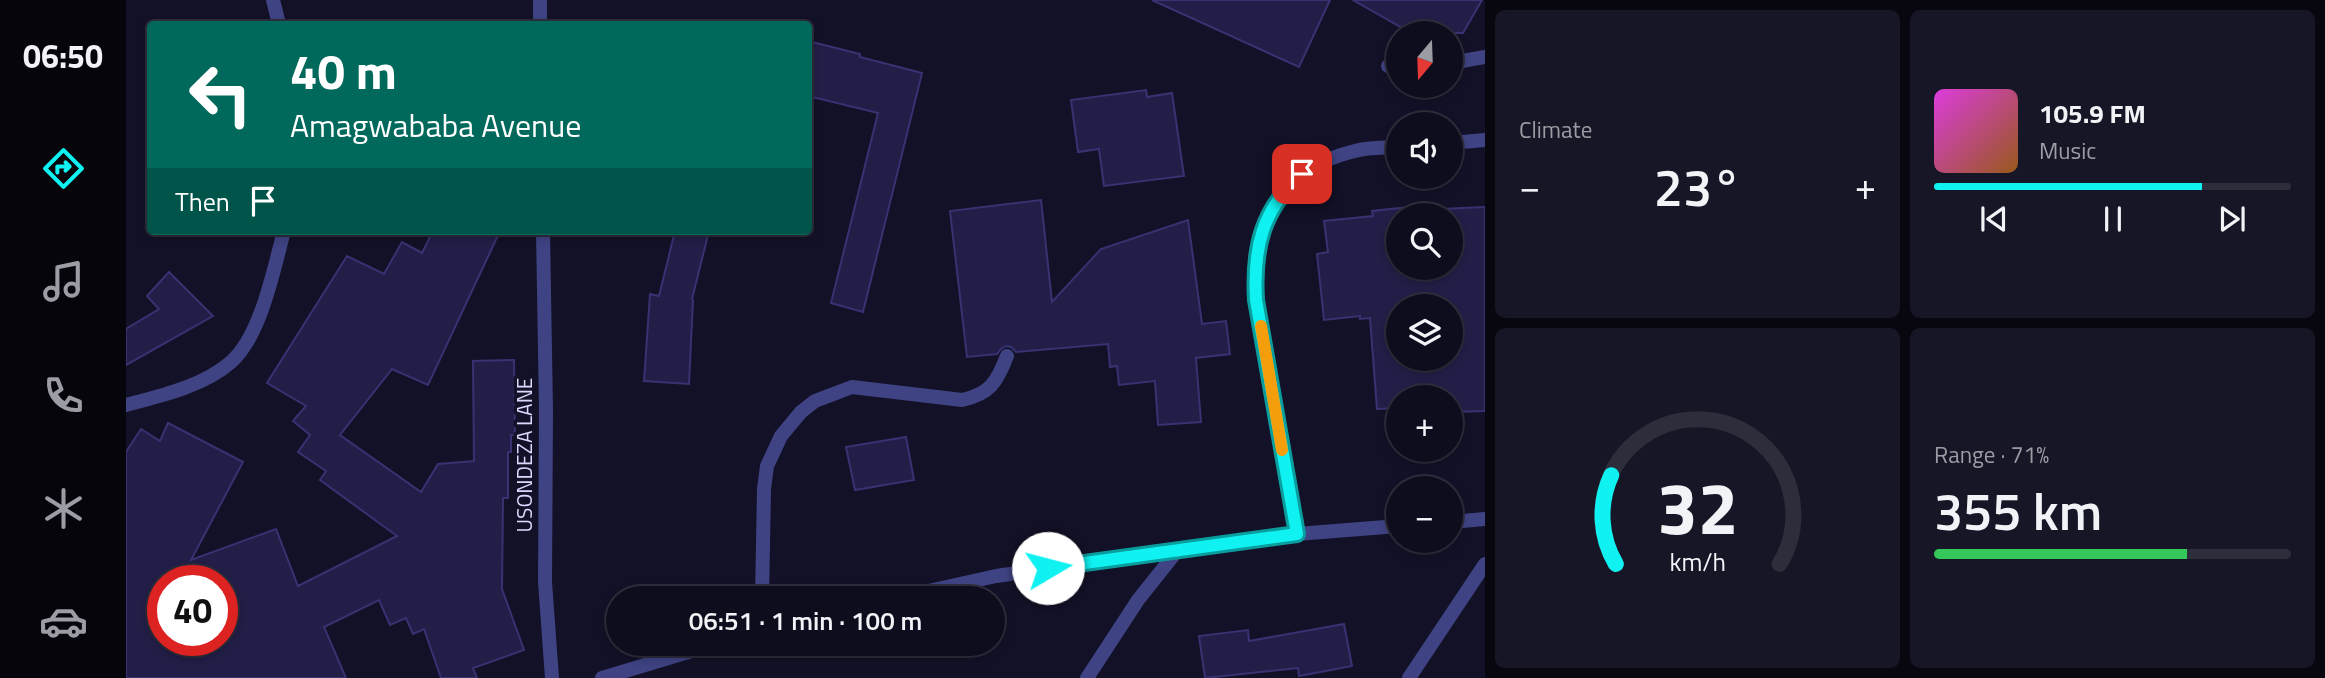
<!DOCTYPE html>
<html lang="en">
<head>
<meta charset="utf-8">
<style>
	:root { --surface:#0e0d1d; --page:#171626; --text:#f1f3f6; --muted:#9b9ca4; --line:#2e2d3b; --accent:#10f2f2 }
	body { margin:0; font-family:"Titillium Web",sans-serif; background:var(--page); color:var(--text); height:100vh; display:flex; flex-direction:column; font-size:26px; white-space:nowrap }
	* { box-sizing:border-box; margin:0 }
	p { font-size:23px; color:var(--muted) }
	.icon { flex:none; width:38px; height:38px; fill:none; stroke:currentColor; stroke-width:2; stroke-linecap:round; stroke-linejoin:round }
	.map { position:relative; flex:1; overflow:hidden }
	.side { display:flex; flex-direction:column; gap:10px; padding:10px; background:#080710; width:840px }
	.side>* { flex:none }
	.top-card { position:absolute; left:21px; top:21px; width:665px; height:214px; border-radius:7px; box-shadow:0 4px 10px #0003,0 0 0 2px var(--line); background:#00695c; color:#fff; overflow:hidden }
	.needle { width:46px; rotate:199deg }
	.tools { position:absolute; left:1260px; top:21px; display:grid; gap:14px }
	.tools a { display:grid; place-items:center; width:77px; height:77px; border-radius:50%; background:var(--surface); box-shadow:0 4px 10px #0003,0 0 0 2px var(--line); font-size:35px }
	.speed { position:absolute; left:21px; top:565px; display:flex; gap:14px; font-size:35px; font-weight:700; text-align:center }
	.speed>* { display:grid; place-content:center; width:91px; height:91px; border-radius:50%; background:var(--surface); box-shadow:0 4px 10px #0003,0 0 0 2px var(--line); line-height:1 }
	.speed .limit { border:10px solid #d22; background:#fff; color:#111 }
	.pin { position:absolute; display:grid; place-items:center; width:60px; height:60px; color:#fff; margin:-30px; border-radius:14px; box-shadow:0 4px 10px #0006 }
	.me { position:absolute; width:77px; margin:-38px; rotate:82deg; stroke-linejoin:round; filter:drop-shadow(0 0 5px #0008) }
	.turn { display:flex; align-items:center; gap:24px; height:147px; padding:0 28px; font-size:32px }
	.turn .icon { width:91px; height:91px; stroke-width:2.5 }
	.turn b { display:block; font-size:49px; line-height:60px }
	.then { display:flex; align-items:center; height:66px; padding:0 28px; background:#0003; gap:14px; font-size:26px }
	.big { font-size:52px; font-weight:600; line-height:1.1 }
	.side .tile { flex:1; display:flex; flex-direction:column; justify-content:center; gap:10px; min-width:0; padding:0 24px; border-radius:10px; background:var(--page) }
	.side .dial { align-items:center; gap:0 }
	.dial svg { height:182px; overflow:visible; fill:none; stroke:var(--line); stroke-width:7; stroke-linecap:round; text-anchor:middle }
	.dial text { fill:var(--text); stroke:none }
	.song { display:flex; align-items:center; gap:21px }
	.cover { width:84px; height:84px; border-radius:10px; background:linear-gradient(135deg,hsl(300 70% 55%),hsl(30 70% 35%)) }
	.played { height:7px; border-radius:4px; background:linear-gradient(90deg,var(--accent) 75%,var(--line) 75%) }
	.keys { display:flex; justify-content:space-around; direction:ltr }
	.heat { display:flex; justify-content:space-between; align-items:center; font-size:38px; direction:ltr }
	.charge { height:10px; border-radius:5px; background:linear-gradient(90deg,#34c759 71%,var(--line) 0) }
	.side .tiles { flex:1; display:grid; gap:10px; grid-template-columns:repeat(2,1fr) }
	.trip { position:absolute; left:480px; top:586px; width:399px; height:70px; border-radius:35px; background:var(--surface); box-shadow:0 4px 10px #0003,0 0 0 2px var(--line); font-weight:600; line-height:70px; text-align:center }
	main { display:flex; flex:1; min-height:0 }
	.dock { display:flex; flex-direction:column; width:126px; justify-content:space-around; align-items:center; background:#06050c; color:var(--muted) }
	.dock .icon { width:49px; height:49px }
	.dock .active { color:var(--accent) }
	.dock b { font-size:32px; color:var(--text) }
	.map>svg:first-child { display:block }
	.building { fill:#221e47; stroke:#383272; stroke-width:2; fill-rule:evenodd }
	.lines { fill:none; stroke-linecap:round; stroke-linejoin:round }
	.service { stroke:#3f4383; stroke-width:14 }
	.minor { stroke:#3f4383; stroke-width:14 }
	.tertiary { stroke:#3f4383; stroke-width:14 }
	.route-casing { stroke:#0a9d9d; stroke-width:18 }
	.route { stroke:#10f2f2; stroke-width:12 }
	.slow { stroke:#f59e0b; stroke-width:12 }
	.labels { text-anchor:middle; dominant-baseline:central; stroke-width:7; stroke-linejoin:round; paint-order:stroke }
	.street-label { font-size:21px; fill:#dad9fd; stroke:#131127 }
</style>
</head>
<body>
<main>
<nav class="dock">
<b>06:50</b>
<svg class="icon active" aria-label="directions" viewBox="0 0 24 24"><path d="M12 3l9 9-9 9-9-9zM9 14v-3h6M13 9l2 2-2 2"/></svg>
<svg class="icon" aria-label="music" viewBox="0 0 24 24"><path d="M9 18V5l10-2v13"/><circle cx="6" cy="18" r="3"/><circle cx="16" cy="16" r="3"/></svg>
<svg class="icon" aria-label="phone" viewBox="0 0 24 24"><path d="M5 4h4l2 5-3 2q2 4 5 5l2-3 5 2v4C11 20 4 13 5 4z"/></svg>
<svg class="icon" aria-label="climate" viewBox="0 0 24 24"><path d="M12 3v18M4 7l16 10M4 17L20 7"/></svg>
<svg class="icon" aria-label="car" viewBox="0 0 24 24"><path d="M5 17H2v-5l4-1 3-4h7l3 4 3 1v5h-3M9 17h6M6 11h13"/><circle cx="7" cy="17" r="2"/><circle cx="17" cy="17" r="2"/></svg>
</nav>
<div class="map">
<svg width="1359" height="678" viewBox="0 0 1359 678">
	<rect width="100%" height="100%" fill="#131127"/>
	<path class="building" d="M1026,0H1204L1173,67Z
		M1227,0H1356L1337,33H1285Z
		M682,41L734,54V57L796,73L737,312L705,303L752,113L682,96Z
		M1020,90L1021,97L1046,93L1058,176L978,186L973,149L952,152L945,100Z
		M915,200L926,302L975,249L1062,220L1076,324L1100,321L1104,354L1070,358L1075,422L1032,425L1029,381L993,385L991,366L984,367L982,344L890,352L885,347L880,346L875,349L871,354L841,357L824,211Z
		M1292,206L1293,210L1359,207V411L1325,412V397H1272V408L1251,409L1244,318L1234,319V316L1198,320L1191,254L1202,252L1198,221L1247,216L1246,211ZM1272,215H1325V268H1272ZM1272,306H1325V359H1272Z
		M307,231H374L302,385L266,369L214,435L295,492L312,464L348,461L347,361L388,360L389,435H385V452H382V498H377L376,589L398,650L347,668L351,678H315L298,629L287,634L280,618L264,625L253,600L198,627L220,678H0V452L15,429L34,441L42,423L117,462L65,560L150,529L172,586L271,536L194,480L200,471L172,452L184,435L167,421L180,406L141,383L221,256L258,274L276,242L296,253ZM37,581H96V640H37Z
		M549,231H583L566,299L567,300L563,384L518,381L524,294L533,296Z
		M43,272L87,316L0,365V329L33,309L21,296Z
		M780,437L788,480L729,490L720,447Z
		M1218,624L1226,666L1173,676L1172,668L1079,678L1073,636L1122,630L1123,641Z"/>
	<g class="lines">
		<path class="service" d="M1325,63L1359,57
			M1262,66H1272
			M636,598L638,489L641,466L655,436L675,412L689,401L726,387L836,400C864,394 871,382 881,356"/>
		<path class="minor" d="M147,0L153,24
			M414,0V24
			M1325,143L1359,140
			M417,231L420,411L419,582L426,678
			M0,405C34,396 78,386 105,362C135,336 148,268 158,231
			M1171,534L1130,300C1125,225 1152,169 1229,151C1243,147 1258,148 1272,147
			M961,678L1012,600L1051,551
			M1283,678L1359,564"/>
		<path class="tertiary" d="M1325,522L1359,519
			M771,598L870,576L1171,534L1272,526
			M476,678L589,644"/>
	</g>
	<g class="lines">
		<defs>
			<path id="route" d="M922,568L1171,534L1130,300C1127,248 1136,209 1176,174"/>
		</defs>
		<use href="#route" class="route-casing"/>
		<use href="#route" class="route"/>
		<path class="slow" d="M1135,326L1156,450"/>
	</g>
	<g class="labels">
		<g class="street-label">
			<text transform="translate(398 455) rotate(-90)">USONDEZA LANE</text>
		</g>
	</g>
</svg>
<div class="tools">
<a><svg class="needle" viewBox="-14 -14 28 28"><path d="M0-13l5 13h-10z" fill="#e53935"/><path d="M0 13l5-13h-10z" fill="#9b9ca4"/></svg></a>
<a><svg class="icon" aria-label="sound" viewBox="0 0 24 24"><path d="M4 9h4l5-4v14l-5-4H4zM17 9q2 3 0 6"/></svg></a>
<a><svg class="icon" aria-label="search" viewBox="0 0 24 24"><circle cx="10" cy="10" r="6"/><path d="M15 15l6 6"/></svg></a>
<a><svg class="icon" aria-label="layers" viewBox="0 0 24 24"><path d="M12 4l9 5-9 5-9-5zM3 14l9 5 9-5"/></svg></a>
<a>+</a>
<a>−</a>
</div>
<div class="speed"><div class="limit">40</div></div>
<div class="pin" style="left:1176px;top:174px;background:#d93025"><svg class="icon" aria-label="arrive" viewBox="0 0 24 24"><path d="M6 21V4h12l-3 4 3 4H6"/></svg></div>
<svg class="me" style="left:922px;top:568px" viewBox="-20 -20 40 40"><circle r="19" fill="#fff"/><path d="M0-13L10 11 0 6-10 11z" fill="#10f2f2"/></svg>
<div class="trip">06:51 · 1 min · 100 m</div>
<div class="top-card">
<div class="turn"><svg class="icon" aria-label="left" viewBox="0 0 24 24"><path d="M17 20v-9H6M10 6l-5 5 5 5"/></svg><div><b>40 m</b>Amagwababa Avenue</div></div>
<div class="then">Then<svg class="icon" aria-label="arrive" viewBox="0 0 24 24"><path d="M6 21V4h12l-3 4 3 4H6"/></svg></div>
</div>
</div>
<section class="side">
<div class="tiles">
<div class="tile"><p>Climate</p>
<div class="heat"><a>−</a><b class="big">23°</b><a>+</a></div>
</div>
<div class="tile">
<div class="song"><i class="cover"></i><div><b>105.9 FM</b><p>Music</p></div></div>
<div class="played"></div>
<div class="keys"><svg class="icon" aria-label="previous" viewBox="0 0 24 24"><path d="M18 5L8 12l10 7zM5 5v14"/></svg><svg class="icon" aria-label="pause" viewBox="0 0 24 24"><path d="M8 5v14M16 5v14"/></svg><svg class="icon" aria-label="next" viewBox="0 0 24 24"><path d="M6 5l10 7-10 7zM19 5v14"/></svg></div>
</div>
<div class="tile dial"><svg viewBox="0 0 100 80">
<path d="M14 69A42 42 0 1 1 86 69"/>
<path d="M14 69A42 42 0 0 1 12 30" stroke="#10f2f2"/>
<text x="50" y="56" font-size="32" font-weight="700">32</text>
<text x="50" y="72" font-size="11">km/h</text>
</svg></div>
<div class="tile"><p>Range · 71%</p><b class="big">355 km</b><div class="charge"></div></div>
</div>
</section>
</main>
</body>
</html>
